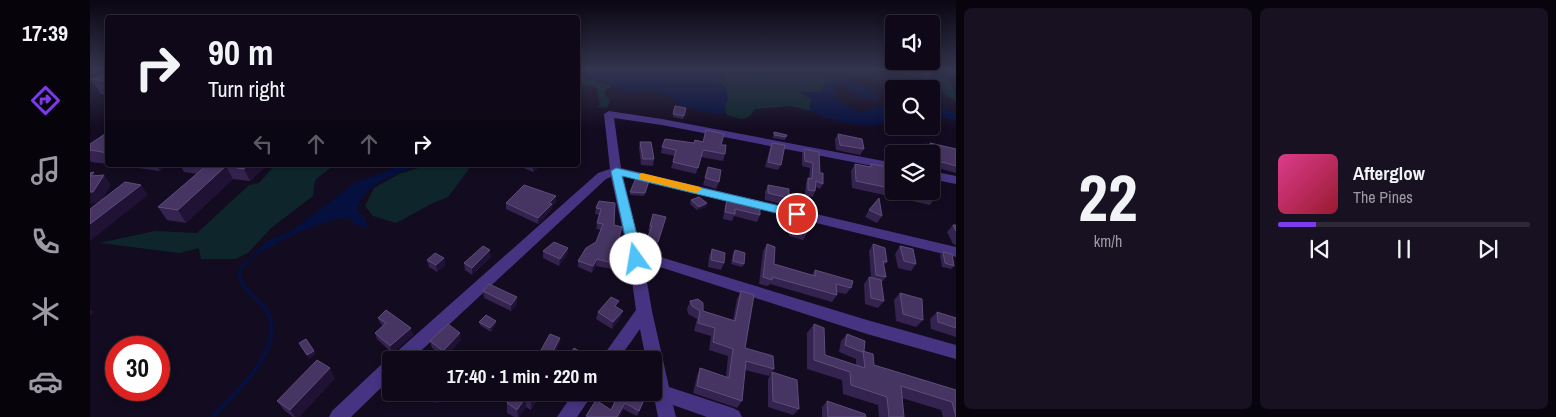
<!DOCTYPE html>
<html lang="en">
<head>
<meta charset="utf-8">
<style>
	:root { --surface:#0e0818; --page:#171121; --text:#f1f3f6; --muted:#9b9aa2; --line:#2e2937; --accent:#7c3aed }
	body { margin:0; font-family:"Archivo Narrow",sans-serif; background:var(--page); color:var(--text); height:100vh; display:flex; flex-direction:column; font-size:19px; white-space:nowrap }
	* { box-sizing:border-box; margin:0 }
	p { font-size:16px; color:var(--muted) }
	.icon { flex:none; width:28px; height:28px; fill:none; stroke:currentColor; stroke-width:2; stroke-linecap:round; stroke-linejoin:round }
	.map { position:relative; flex:1; overflow:hidden }
	.panel { display:flex; flex-direction:column; gap:8px; padding:8px; background:#08040d; width:600px }
	.panel>* { flex:none }
	.guide { position:absolute; left:15px; top:15px; width:475px; height:152px; border-radius:5px; box-shadow:0 2px 8px #0003,0 0 0 1px var(--line); background:#0e0818; color:var(--text); overflow:hidden }
	.fabs { position:absolute; left:795px; top:15px; display:grid; gap:10px }
	.fabs a { display:grid; place-items:center; width:55px; height:55px; border-radius:5px; background:var(--surface); box-shadow:0 2px 8px #0003,0 0 0 1px var(--line); font-size:25px }
	.speed { position:absolute; left:15px; top:336px; display:flex; gap:10px; font-size:25px; font-weight:700; text-align:center }
	.speed>* { display:grid; place-content:center; width:65px; height:65px; border-radius:50%; background:var(--surface); box-shadow:0 2px 8px #0003,0 0 0 1px var(--line); line-height:1 }
	.speed .limit { border:8px solid #d22; background:#fff; color:#111 }
	.pin { position:absolute; display:grid; place-items:center; width:42px; height:42px; color:#fff; margin:-21px; border:2px solid #fff; border-radius:50%; box-shadow:0 1px 5px #0007 }
	.me { position:absolute; width:55px; margin:-28px; rotate:347deg; stroke-linejoin:round; filter:drop-shadow(0 0 4px #0008) }
	.turn { display:flex; align-items:center; gap:18px; height:105px; padding:0 20px; font-size:22px }
	.turn .icon { width:65px; height:65px; stroke-width:2.5 }
	.turn b { display:block; font-size:35px; line-height:42px }
	.lanes { display:flex; align-items:center; height:48px; padding:0 20px; background:#0003; justify-content:center; gap:25px; direction:ltr }
	.lanes .off { opacity:.35 }
	.panel .widget { flex:1; display:flex; flex-direction:column; justify-content:center; gap:8px; min-width:0; padding:0 18px; border-radius:8px; background:var(--page) }
	.panel .dial { align-items:center; gap:0 }
	.dial b { font-size:65px; line-height:1 }
	.song { display:flex; align-items:center; gap:15px }
	.cover { width:60px; height:60px; border-radius:8px; background:linear-gradient(135deg,hsl(330 70% 55%),hsl(350 70% 35%)) }
	.played { height:5px; border-radius:2px; background:linear-gradient(90deg,var(--accent) 15%,var(--line) 15%) }
	.keys { display:flex; justify-content:space-around; direction:ltr }
	.panel .tiles { flex:1; display:grid; gap:8px; grid-template-columns:repeat(2,1fr) }
	.trip { position:absolute; left:292px; top:351px; width:280px; height:50px; border-radius:5px; background:var(--surface); box-shadow:0 2px 8px #0003,0 0 0 1px var(--line); font-weight:700; line-height:50px; text-align:center }
	main { display:flex; flex:1; min-height:0 }
	.tabs { display:flex; flex-direction:column; width:90px; justify-content:space-around; align-items:center; background:#06030a; color:var(--muted) }
	.tabs .icon { width:35px; height:35px }
	.tabs .active { color:var(--accent) }
	.tabs b { font-size:22px; color:var(--text) }
	.map>svg:first-child { display:block }
	.green { fill:#0e262b }
	.water { fill:#06103f }
	.lines { fill:none; stroke-linecap:round; stroke-linejoin:round }
	.stream-far1 { stroke:#06103f; stroke-width:3 }
	.stream { stroke:#06103f; stroke-width:4 }
	.minor { fill:#463482; fill-rule:evenodd }
	.wall { fill:#35234f }
	.shaded-wall { fill:#201234 }
	.building { fill:#463562; stroke:#5e4c7b }
	.route { fill:#4fc3f7; stroke:#337fa1 }
	.slow { fill:#f59e0b }
</style>
</head>
<body>
<main>
<nav class="tabs">
<b>17:39</b>
<svg class="icon active" aria-label="directions" viewBox="0 0 24 24"><path d="M12 3l9 9-9 9-9-9zM9 14v-3h6M13 9l2 2-2 2"/></svg>
<svg class="icon" aria-label="music" viewBox="0 0 24 24"><path d="M9 18V5l10-2v13"/><circle cx="6" cy="18" r="3"/><circle cx="16" cy="16" r="3"/></svg>
<svg class="icon" aria-label="phone" viewBox="0 0 24 24"><path d="M5 4h4l2 5-3 2q2 4 5 5l2-3 5 2v4C11 20 4 13 5 4z"/></svg>
<svg class="icon" aria-label="climate" viewBox="0 0 24 24"><path d="M12 3v18M4 7l16 10M4 17L20 7"/></svg>
<svg class="icon" aria-label="car" viewBox="0 0 24 24"><path d="M5 17H2v-5l4-1 3-4h7l3 4 3 1v5h-3M9 17h6M6 11h13"/><circle cx="7" cy="17" r="2"/><circle cx="17" cy="17" r="2"/></svg>
</nav>
<div class="map">
<svg width="866" height="417" viewBox="0 0 866 417">
	<rect width="100%" height="100%" fill="#130b20"/>
	<path class="green" d="M644,70H726L737,78L731,92L711,93L721,99L720,111L701,106L665,109C658,122 648,120 636,114L627,80H635L637,72Z
		M843,73C857,75 866,86 866,101L854,94Z
		M488,76L519,85L521,88L515,89V95L520,100L517,108L507,107L510,105L507,89L504,86L493,85L488,88Z
		M185,165H215L214,168L222,165H244L225,180L223,196L181,228L158,253L145,259H111L109,248L90,253L9,243L65,231L107,233L159,185L169,183Z
		M338,165H377L379,169L358,197L343,203L306,223L283,216L275,206L284,188L309,174Z"/>
	<path class="water" d="M488,70H644L637,72L635,80H627L636,87L638,99L635,105L636,114H625L589,105L584,98L556,89L545,94L513,81L488,75Z
		M726,70H746V78C763,80 778,84 789,99C773,102 760,90 748,82L743,98L768,112L804,105V121C777,130 745,123 720,111L721,99L710,92H731L737,78Z
		M841,102L866,114V122L841,113Z
		M312,165H327C303,177 274,182 267,211L276,219L277,228L266,225L259,218C226,220 184,244 156,262L177,241L203,230L265,183Z"/>
	<g class="lines">
		<path class="stream-far1" d="M150,273L151,268L159,260"/>
		<path class="stream" d="M122,417C144,394 191,354 180,318C178,309 170,303 164,297C157,290 148,282 150,271"/>
		<path class="minor" d="M519,111L572,119L804,163V170L572,125L524,118L531,168L866,247V257L533,176L552,254L567,256L777,320L866,345V359L777,334L567,266L554,265L562,311L579,387L643,408L649,411L652,417H617L583,405L586,417H568L563,392L564,360H556L550,329L528,360H510L546,310L539,259L521,177L516,179L321,360H301V378L261,417H239L242,411L295,361L301,359L303,355L508,173L520,169L514,114Z
			M841,171L866,176V184L841,179Z
			M484,392H504L487,417H467Z"/>
	</g>
	<path class="wall" d="M0,70H18V95L11,94L2,81H0Z
		M799,70H841L840,75L837,79Z
		M846,70H866V74Z
		M585,106L596,108L593,119L583,117Z
		M18,132V164L1,162L0,160V144Z
		M748,134L774,149L770,155L746,150L745,139Z
		M684,135L696,137L695,140L682,138Z
		M605,140L631,145L635,154L633,161L611,157L606,174L581,168L585,156L571,153L572,147L604,143Z
		M550,142L564,159L563,166L551,165L549,148Z
		M682,143L691,165L688,170L675,167L680,148Z
		M840,143L866,149V173L841,166V154H833L832,150L836,144L838,145Z
		M714,149L730,173L733,184L730,189L726,187L725,191L723,197L715,195L716,183L718,178H719L720,168L712,166V154Z
		M765,164L779,167L781,164L804,168V191H841L845,198L840,205L762,188L761,171Z
		M26,165H78L70,171Z
		M90,165H177L160,181L143,179L96,223L77,220L68,207L107,174L94,172Z
		M429,165H451L443,172L429,166Z
		M618,167L629,182L626,189L613,185Z
		M559,181L554,196L540,195V192Z
		M678,185L699,198L696,205L675,200V192Z
		M466,196V202L462,206L461,210L448,224L416,209V203Z
		M637,199L670,215L667,222L644,216L642,221L633,219L635,206Z
		M601,200L617,203L616,207L607,210L600,204Z
		M509,201L524,225L532,227L521,269L506,266L502,273L488,267V261L506,242L511,230L506,229L509,215L505,214L506,208Z
		M779,210L792,216L787,223L775,217Z
		M563,214L576,217L566,248L556,244L560,232L558,231Z
		M703,214L717,233L713,240L699,236V221Z
		M863,225H866V245L863,244L857,232Z
		M677,244L684,264L722,275L725,270L761,288L756,294L746,292L747,295L742,302L680,284L678,286L669,284L673,251Z
		M783,244L797,262L794,265L796,277L791,283L794,301L788,308L775,304L774,284L779,277H781L779,251Z
		M810,246L826,264L821,271L808,268L805,254Z
		M478,248L477,255L469,266L453,258V251Z
		M622,249L634,263L631,270L618,267L619,256Z
		M645,250L654,264L652,267L641,264L643,253Z
		M853,252L864,266L861,269L852,267L850,255Z
		M401,257L382,275L375,270L374,263Z
		M354,258L355,265L347,272L339,267L337,260Z
		M393,291L427,297V304L421,311L394,298Z
		M651,291L655,348L684,369L679,376L655,370L652,401L647,408L603,393L607,376L610,368L636,377L638,356L619,350L621,336L604,331L607,319L598,314L597,309L600,301L613,311L643,320L647,299Z
		M810,293L833,320L826,327L806,321L804,300Z
		M527,307L531,317L522,329L506,319L508,312Z
		M847,312L866,318V337L841,329L840,319Z
		M288,318L323,335L302,353L287,339L285,333L293,326L291,324Z
		M406,321V324L401,332L390,325L389,322Z
		M724,324L735,355L766,365V359L749,352L751,341L757,334L774,351L784,365L866,390V417H853L851,410L812,398L814,417H789L788,405L753,394L752,380L717,369V333Z
		M470,338L469,345L461,360H457L451,357V350Z
		M371,340L355,357L342,348L340,341Z
		M682,372L709,409L703,415L678,407V379Z
		M245,378L209,417H203L194,410L187,401Z
		M335,392H356L347,403L336,396Z
		M424,392L447,400L441,410L436,407L429,417H424L417,413V403Z
		M515,392H544L555,398L547,416L533,409L529,417H496V416L521,410L526,400Z
		M737,401L776,417H732V407Z"/>
	<path class="shaded-wall" d="M0,70H18V80L1,79L2,81H0Z
		M66,165H78L70,171Z
		M158,165H177L160,181L154,169Z
		M443,165H451L443,172Z
		M136,166L143,179L96,223L88,210Z
		M4,172L10,180L14,175L21,185L11,202L0,204L1,176Z
		M51,185L58,195L0,241V224Z
		M466,196V202L462,206L461,210L448,224V218Z
		M617,203L616,207L607,210L609,207Z
		M478,248L477,255L469,266L470,259Z
		M400,250L401,257L382,275V268Z
		M354,258L355,265L347,272L346,265Z
		M507,259L506,266L502,273L503,266Z
		M427,297V304L421,311V305Z
		M0,309L4,312L0,316Z
		M533,311L531,317L522,329L523,322Z
		M406,321V324L401,332L400,328Z
		M321,328L323,335L302,353L300,346Z
		M370,333L371,340L355,357L353,351Z
		M470,338L469,345L460,360L461,355Z
		M224,351L226,354L219,359L217,355Z
		M240,368L245,378L209,417H205L200,410Z
		M349,392H356L347,403L345,397Z
		M447,392V400L441,410V401Z
		M436,397V407L429,417H428L427,410Z
		M535,403L533,409L529,417H527Z"/>
	<path class="building" d="M820,70H841L840,75Z
		M18,74V81L1,79Z
		M585,106L596,108L594,116L583,114Z
		M616,130L634,134L631,145H636L635,154L613,150L608,168L583,162L586,150L572,147L575,139L604,143L605,140L613,142Z
		M18,132V153L0,150V144Z
		M684,132L697,135L696,137L684,135Z
		M748,134L772,139L774,149L750,145Z
		M550,142H561L564,159H553Z
		M682,143L695,145L691,165L678,162Z
		M840,143L866,149V166L841,159V154H837L836,144L841,146Z
		M714,149L729,152L730,173H733V184L726,181L725,191L718,190V178L722,179L723,163L715,161Z
		M765,164L781,167V164L804,168V189L766,181Z
		M117,165H158L154,169L136,166L88,210L68,207Z
		M618,167L631,170L629,182L615,178Z
		M4,172L1,176L14,175L3,192H0V173Z
		M546,178L559,181L555,193L540,192Z
		M35,182L51,185L0,224V209Z
		M434,185L466,196L459,203L462,204L448,218L416,203Z
		M678,185L699,189V198L678,193Z
		M841,186L845,198L813,191H841Z
		M609,197L617,203L609,207L601,200Z
		M789,198L792,216L779,210Z
		M637,199L670,208V215L645,209V214L635,212Z
		M509,201L525,203L524,225L532,227L522,263L507,259L503,266L488,261L496,248L506,242L513,224L507,223L511,209L506,208Z
		M563,214L576,217L568,242L557,239L562,226H560Z
		M703,214L717,217V233L703,229Z
		M863,225H866V231Z
		M464,242L478,248L470,259L453,251Z
		M677,244L685,247L684,264L725,276V270L763,281L761,288L746,284L747,295L682,277V280L673,277Z
		M783,244L795,248L797,262L793,261L796,277L786,275Z
		M393,246L400,250L382,268L374,263Z
		M810,246L823,249L826,264L814,261Z
		M622,249L635,253L634,263L621,260Z
		M645,250L655,253L654,264L643,261Z
		M853,252L862,254L864,266L855,263Z
		M345,253L354,258L346,265L337,260Z
		M779,277L791,280L794,301L781,298Z
		M399,284L427,297L421,305L393,291Z
		M651,291L664,295L655,348L683,356L684,369L656,361L652,401L607,386L610,368L639,378L643,349L623,342L625,328L608,323L610,311L602,306L600,301L608,299L613,303V311L645,321Z
		M810,293L832,299L833,320L813,314Z
		M521,297L529,301L525,306L533,311L523,322L508,312Z
		M296,310L321,328L300,346L285,333L296,323L288,318Z
		M847,312L866,318V328L848,322Z
		M396,315L406,321L400,328L389,322Z
		M358,324L370,333L353,351L340,341Z
		M724,324L734,328L735,355L775,368L773,351L783,354L784,365L866,390V417L862,402L811,386L814,417H799L797,397L761,385L760,372L724,360Z
		M460,334L470,338L461,355L451,350Z
		M757,334L775,341L774,351L772,352L755,345Z
		M216,339L224,351L217,355L209,343Z
		M484,348L503,360H477Z
		M391,350L404,360H381Z
		M532,357L547,360H532Z
		M227,360L240,368L200,410L187,401Z
		M682,372L707,380L709,409L683,401Z
		M338,392H349L345,397Z
		M424,392H447L441,401L436,397L427,410L417,403Z
		M525,392H544L555,398L549,411L535,403L527,417H498L496,416L506,400L521,410L528,395Z
		M737,401L775,414L776,417H738Z"/>
	<linearGradient id="sky" x2="0" y2="1"><stop stop-color="#0a0612"/><stop offset="0.54" stop-color="#33344e"/><stop offset="1" stop-color="#33344e" stop-opacity="0"/></linearGradient>
	<rect width="866" height="129" fill="url(#sky)"/>
	<path class="route" d="M526,168L707,210L713,214L707,218L532,176L553,259L546,263L540,259L521,171Z"/>
	<path class="slow" d="M552,173L610,187L612,189L606,193L549,179V174Z"/>
</svg>
<div class="fabs">
<a><svg class="icon" aria-label="sound" viewBox="0 0 24 24"><path d="M4 9h4l5-4v14l-5-4H4zM17 9q2 3 0 6"/></svg></a>
<a><svg class="icon" aria-label="search" viewBox="0 0 24 24"><circle cx="10" cy="10" r="6"/><path d="M15 15l6 6"/></svg></a>
<a><svg class="icon" aria-label="layers" viewBox="0 0 24 24"><path d="M12 4l9 5-9 5-9-5zM3 14l9 5 9-5"/></svg></a>
</div>
<div class="speed"><div class="limit">30</div></div>
<div class="pin" style="left:707px;top:214px;background:#d93025"><svg class="icon" aria-label="arrive" viewBox="0 0 24 24"><path d="M6 21V4h12l-3 4 3 4H6"/></svg></div>
<svg class="me" style="left:546px;top:259px" viewBox="-20 -20 40 40"><circle r="19" fill="#fff"/><path d="M0-13L10 11 0 6-10 11z" fill="#4fc3f7"/></svg>
<div class="trip">17:40 · 1 min · 220 m</div>
<div class="guide">
<div class="turn"><svg class="icon" aria-label="right" viewBox="0 0 24 24"><path d="M7 20v-9h11M14 6l5 5-5 5"/></svg><div><b>90 m</b>Turn right</div></div>
<div class="lanes"><svg class="icon off" aria-label="left" viewBox="0 0 24 24"><path d="M17 20v-9H6M10 6l-5 5 5 5"/></svg><svg class="icon off" aria-label="ahead" viewBox="0 0 24 24"><path d="M12 20V5M6 11l6-6 6 6"/></svg><svg class="icon off" aria-label="ahead" viewBox="0 0 24 24"><path d="M12 20V5M6 11l6-6 6 6"/></svg><svg class="icon" aria-label="right" viewBox="0 0 24 24"><path d="M7 20v-9h11M14 6l5 5-5 5"/></svg></div>
</div>
</div>
<section class="panel">
<div class="tiles">
<div class="widget dial"><b>22</b><p>km/h</p></div>
<div class="widget">
<div class="song"><i class="cover"></i><div><b>Afterglow</b><p>The Pines</p></div></div>
<div class="played"></div>
<div class="keys"><svg class="icon" aria-label="previous" viewBox="0 0 24 24"><path d="M18 5L8 12l10 7zM5 5v14"/></svg><svg class="icon" aria-label="pause" viewBox="0 0 24 24"><path d="M8 5v14M16 5v14"/></svg><svg class="icon" aria-label="next" viewBox="0 0 24 24"><path d="M6 5l10 7-10 7zM19 5v14"/></svg></div>
</div>
</div>
</section>
</main>
</body>
</html>
